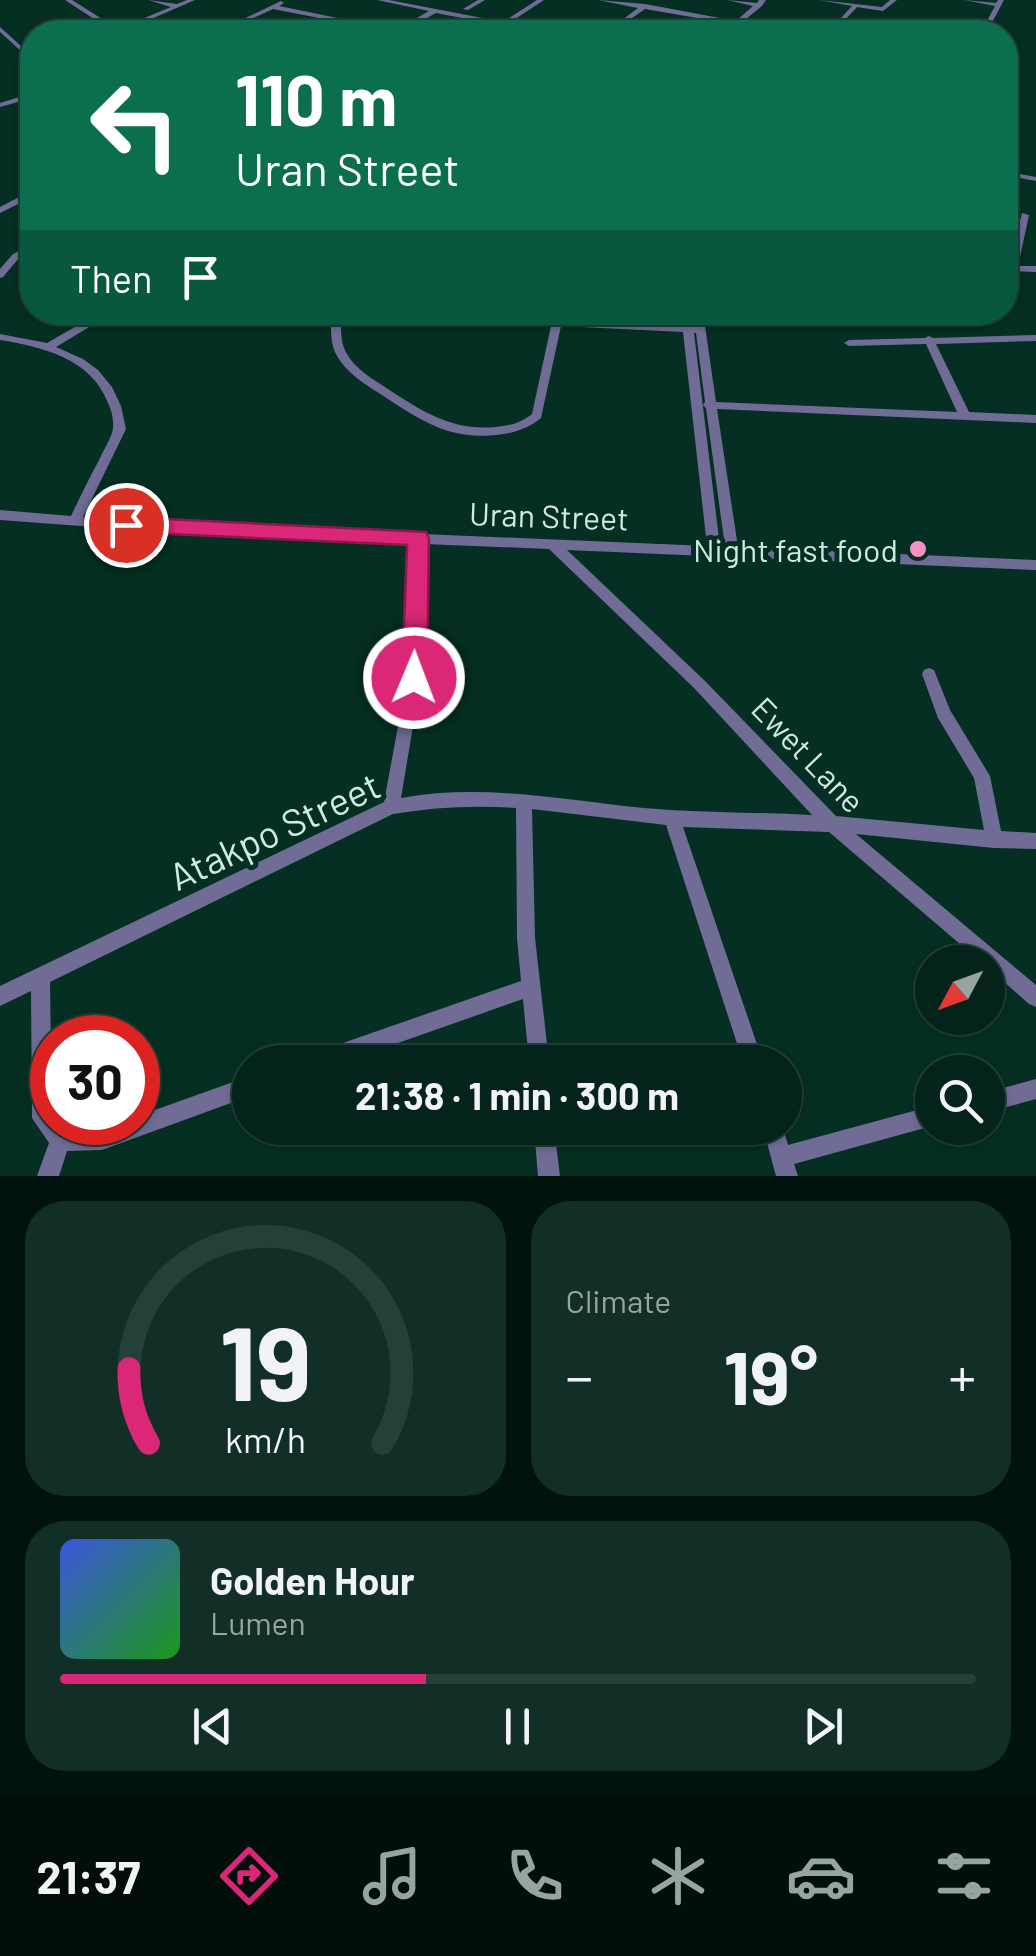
<!DOCTYPE html>
<html lang="en">
<head>
<meta charset="utf-8">
<style>
	:root { --surface:#04231a; --page:#122f27; --text:#f1f3f6; --muted:#97a4a2; --line:#254039; --accent:#db2777 }
	body { margin:0; font-family:Barlow,sans-serif; background:var(--page); color:var(--text); height:100vh; display:flex; flex-direction:column; font-size:38px; white-space:nowrap }
	* { box-sizing:border-box; margin:0 }
	p { font-size:32px; color:var(--muted) }
	.icon { flex:none; width:55px; height:55px; fill:none; stroke:currentColor; stroke-width:2; stroke-linecap:round; stroke-linejoin:round }
	.map { position:relative; height:1176px; overflow:hidden }
	.drawer { display:flex; flex-direction:column; gap:25px; padding:25px; background:#02130e; flex:1 }
	.drawer>* { flex:none }
	.banner { position:absolute; left:20px; top:20px; width:998px; height:305px; border-radius:40px; box-shadow:0 2px 8px #0004,0 0 0 2px var(--line); background:#0b6e4f; color:#fff; overflow:hidden }
	.needle { width:65px; rotate:229deg }
	.controls { position:absolute; left:915px; top:945px; display:grid; gap:20px }
	.controls a { display:grid; place-items:center; width:90px; height:90px; border-radius:50%; background:var(--surface); box-shadow:0 2px 8px #0004,0 0 0 2px var(--line); font-size:50px }
	.speed { position:absolute; left:30px; top:1015px; display:flex; gap:20px; font-size:50px; font-weight:700; text-align:center }
	.speed>* { display:grid; place-content:center; width:130px; height:130px; border-radius:50%; background:var(--surface); box-shadow:0 2px 8px #0004,0 0 0 2px var(--line); line-height:1 }
	.speed .limit { border:15px solid #d22; background:#fff; color:#111 }
	.pin { position:absolute; display:grid; place-items:center; width:85px; height:85px; color:#fff; margin:-42px; border:5px solid #fff; border-radius:50%; box-shadow:0 2px 10px #0007 }
	.me { position:absolute; width:110px; margin:-55px; rotate:1deg; stroke-linejoin:round; filter:drop-shadow(0 0 8px #0008) }
	.turn { display:flex; align-items:center; gap:35px; height:210px; padding:0 50px; font-size:45px }
	.turn .icon { width:130px; height:130px; stroke-width:2.5 }
	.turn b { display:block; font-size:70px; line-height:85px }
	.then { display:flex; align-items:center; height:95px; padding:0 50px; background:#0003; gap:20px; font-size:38px }
	.big { font-size:75px; font-weight:700; line-height:1.1 }
	.drawer .tile { flex:1; display:flex; flex-direction:column; justify-content:center; gap:15px; min-width:0; padding:0 35px; border-radius:40px; background:var(--page) }
	.drawer .dial { align-items:center; gap:0 }
	.dial svg { height:260px; overflow:visible; fill:none; stroke:var(--line); stroke-width:7; stroke-linecap:round; text-anchor:middle }
	.dial text { fill:var(--text); stroke:none }
	.song { display:flex; align-items:center; gap:30px }
	.cover { width:120px; height:120px; border-radius:15px; background:linear-gradient(135deg,hsl(230 70% 55%),hsl(120 70% 35%)) }
	.played { height:10px; border-radius:5px; background:linear-gradient(90deg,var(--accent) 40%,var(--line) 40%) }
	.keys { display:flex; justify-content:space-around; direction:ltr }
	.heat { display:flex; justify-content:space-between; align-items:center; font-size:55px; direction:ltr }
	.drawer .tiles { flex:1; display:grid; gap:25px; grid-template-columns:1fr 1fr }
	.tile:last-child { grid-column:span 2 }
	.trip { position:absolute; left:232px; top:1045px; width:570px; height:100px; border-radius:50px; background:var(--surface); box-shadow:0 2px 8px #0004,0 0 0 2px var(--line); font-weight:700; line-height:100px; text-align:center }
	.tab-bar { display:flex; height:160px; justify-content:space-around; align-items:center; background:#020e0a; color:var(--muted) }
	.tab-bar .icon { width:70px; height:70px }
	.tab-bar .selected { color:var(--accent) }
	.tab-bar b { font-size:45px; color:var(--text) }
	.map>svg:first-child { display:block }
	.lines { fill:none; stroke-linecap:round; stroke-linejoin:round }
	.minor { fill:#706c96; fill-rule:evenodd }
	.route { fill:#db2777; stroke:#8e194d; stroke-width:2.5 }
	.poi-dot { fill:#fa8fc7; stroke:#052f22; stroke-width:4 }
	.labels { text-anchor:middle; dominant-baseline:central; stroke-width:10; stroke-linejoin:round; paint-order:stroke }
	.street-label { font-size:32px; fill:#cfeade; stroke:#052f22 }
	.poi-label { font-size:32px; fill:#cfeade; stroke:#052f22; text-anchor:end }
	.near-street-label { font-size:38px; fill:#cfeade; stroke:#052f22 }
</style>
</head>
<body>
<div class="map">
<svg width="1036" height="1176" viewBox="0 0 1036 1176">
	<rect width="100%" height="100%" fill="#052f22"/>
	<g class="lines">
		<path class="minor" d="M65,0H72L118,29L171,7L148,0L177,4L187,0H195L121,32H114Z
			M377,0H389L503,22L537,0H544L509,23L549,32H539L505,26L495,32H488L498,25L436,13L401,32H391L273,9L223,32H216L281,1L284,3L279,6L396,30L429,11Z
			M478,0H485L468,10L463,9Z
			M598,0L645,4L736,21L753,6L727,0L757,3L759,0H766L762,6L730,32H724L732,24L645,9L612,32H606L638,8Z
			M819,0L882,7L890,0H897L883,11L857,7L834,32H828L852,6Z
			M964,0L996,3L998,0H1004L987,32H981L995,6Z
			M0,27L32,56V61L0,32Z
			M29,94H32V98L0,107V103Z
			M1005,171L1036,177V181L1005,175Z
			M29,192H32V197L0,213V207Z
			M1022,213L1029,215L1018,266H1036V272L1005,271V267L1009,266Z
			M32,245V251L19,258L3,277L0,278V269L13,254Z
			M101,312H114L56,347L83,359L98,370L112,387L121,406L126,429L83,517L189,524L707,546L683,332L561,326L541,418C515,440 467,440 437,427C418,419 400,407 382,395C366,385 345,372 336,354C330,342 331,328 331,315L316,312H395L552,320L554,312H564L562,320L683,326L681,312H691L693,327H695L693,312H703L716,402L957,412L926,344L849,346L844,343L849,340L925,338L929,336L933,338L1036,335V341L936,344L969,412L1036,415V423L717,409L738,547L1036,560V570L567,550L704,680L836,816L984,830L974,778L938,718L922,674L924,670L929,668L934,670L950,710L990,776L1001,831L1036,833V849L994,848L856,834L1036,985V1007L1029,1004L988,968V962H981L829,832L683,827L763,1062H743L666,825L532,809L535,938L549,1062H529L523,999L344,1062H307L310,1055L317,1052L521,981L517,938L516,808C474,805 434,807 393,814L50,982L52,1122H59L65,1130L102,1128L119,1122H138V1116L250,1076V1096L102,1150L67,1151L59,1176H37L49,1143L32,1118L31,991L0,1006V986L384,802L407,678L411,543L189,534L0,520V510L71,516C80,497 89,479 99,460C103,451 109,442 112,433C115,424 112,411 108,403C91,358 42,347 0,340V334L47,343ZM341,316L551,326L532,414C521,423 509,426 496,427C452,431 423,412 388,389C374,380 355,369 347,354C340,343 341,329 341,316ZM694,333H696L705,402L703,405L706,408L725,547H720ZM424,544L549,549L694,688L812,815C756,812 700,813 644,808C562,800 483,783 401,798L421,678Z
			M1036,1079V1099L988,1112V1092Z
			M932,1106V1126L794,1164L798,1176H776L763,1128H783L788,1145Z
			M534,1128H554L560,1176H538Z"/>
	</g>
	<path class="route" d="M126,517L426,532L429,538L427,678L423,685L414,688L406,685L402,678L407,545L126,532L115,525Z"/>
	<circle class="poi-dot" cx="918" cy="549" r="10"/>
	<g class="labels">
		<g class="street-label">
			<text transform="translate(549 515) rotate(2)">Uran Street</text>
			<text transform="translate(809 754) rotate(46)">Ewet Lane</text>
		</g>
		<g class="poi-label">
			<text x="898" y="549">Night fast food</text>
		</g>
		<g class="near-street-label">
			<text transform="translate(274 830) rotate(-25)">Atakpo Street</text>
		</g>
	</g>
</svg>
<div class="controls">
<a><svg class="needle" viewBox="-14 -14 28 28"><path d="M0-13l5 13h-10z" fill="#e53935"/><path d="M0 13l5-13h-10z" fill="#97a4a2"/></svg></a>
<a><svg class="icon" aria-label="search" viewBox="0 0 24 24"><circle cx="10" cy="10" r="6"/><path d="M15 15l6 6"/></svg></a>
</div>
<div class="speed"><div class="limit">30</div></div>
<div class="pin" style="left:126px;top:525px;background:#d93025"><svg class="icon" aria-label="arrive" viewBox="0 0 24 24"><path d="M6 21V4h12l-3 4 3 4H6"/></svg></div>
<svg class="me" style="left:414px;top:678px" viewBox="-20 -20 40 40"><circle r="17" fill="#db2777" stroke="#fff" stroke-width="3"/><path d="M0-11L8 9 0 5-8 9z" fill="#fff"/></svg>
<div class="trip">21:38 · 1 min · 300 m</div>
<div class="banner">
<div class="turn"><svg class="icon" aria-label="left" viewBox="0 0 24 24"><path d="M17 20v-9H6M10 6l-5 5 5 5"/></svg><div><b>110 m</b>Uran Street</div></div>
<div class="then">Then<svg class="icon" aria-label="arrive" viewBox="0 0 24 24"><path d="M6 21V4h12l-3 4 3 4H6"/></svg></div>
</div>
</div>
<section class="drawer">
<div class="tiles">
<div class="tile dial"><svg viewBox="0 0 100 80">
<path d="M14 69A42 42 0 1 1 86 69"/>
<path d="M14 69A42 42 0 0 1 8 46" stroke="#db2777"/>
<text x="50" y="56" font-size="32" font-weight="700">19</text>
<text x="50" y="72" font-size="11">km/h</text>
</svg></div>
<div class="tile"><p>Climate</p>
<div class="heat"><a>−</a><b class="big">19°</b><a>+</a></div>
</div>
<div class="tile">
<div class="song"><i class="cover"></i><div><b>Golden Hour</b><p>Lumen</p></div></div>
<div class="played"></div>
<div class="keys"><svg class="icon" aria-label="previous" viewBox="0 0 24 24"><path d="M18 5L8 12l10 7zM5 5v14"/></svg><svg class="icon" aria-label="pause" viewBox="0 0 24 24"><path d="M8 5v14M16 5v14"/></svg><svg class="icon" aria-label="next" viewBox="0 0 24 24"><path d="M6 5l10 7-10 7zM19 5v14"/></svg></div>
</div>
</div>
</section>
<nav class="tab-bar">
<b>21:37</b>
<svg class="icon selected" aria-label="directions" viewBox="0 0 24 24"><path d="M12 3l9 9-9 9-9-9zM9 14v-3h6M13 9l2 2-2 2"/></svg>
<svg class="icon" aria-label="music" viewBox="0 0 24 24"><path d="M9 18V5l10-2v13"/><circle cx="6" cy="18" r="3"/><circle cx="16" cy="16" r="3"/></svg>
<svg class="icon" aria-label="phone" viewBox="0 0 24 24"><path d="M5 4h4l2 5-3 2q2 4 5 5l2-3 5 2v4C11 20 4 13 5 4z"/></svg>
<svg class="icon" aria-label="climate" viewBox="0 0 24 24"><path d="M12 3v18M4 7l16 10M4 17L20 7"/></svg>
<svg class="icon" aria-label="car" viewBox="0 0 24 24"><path d="M5 17H2v-5l4-1 3-4h7l3 4 3 1v5h-3M9 17h6M6 11h13"/><circle cx="7" cy="17" r="2"/><circle cx="17" cy="17" r="2"/></svg>
<svg class="icon" aria-label="filters" viewBox="0 0 24 24"><path d="M4 7h16M4 17h16"/><circle cx="9" cy="7" r="2"/><circle cx="15" cy="17" r="2"/></svg>
</nav>
</body>
</html>
